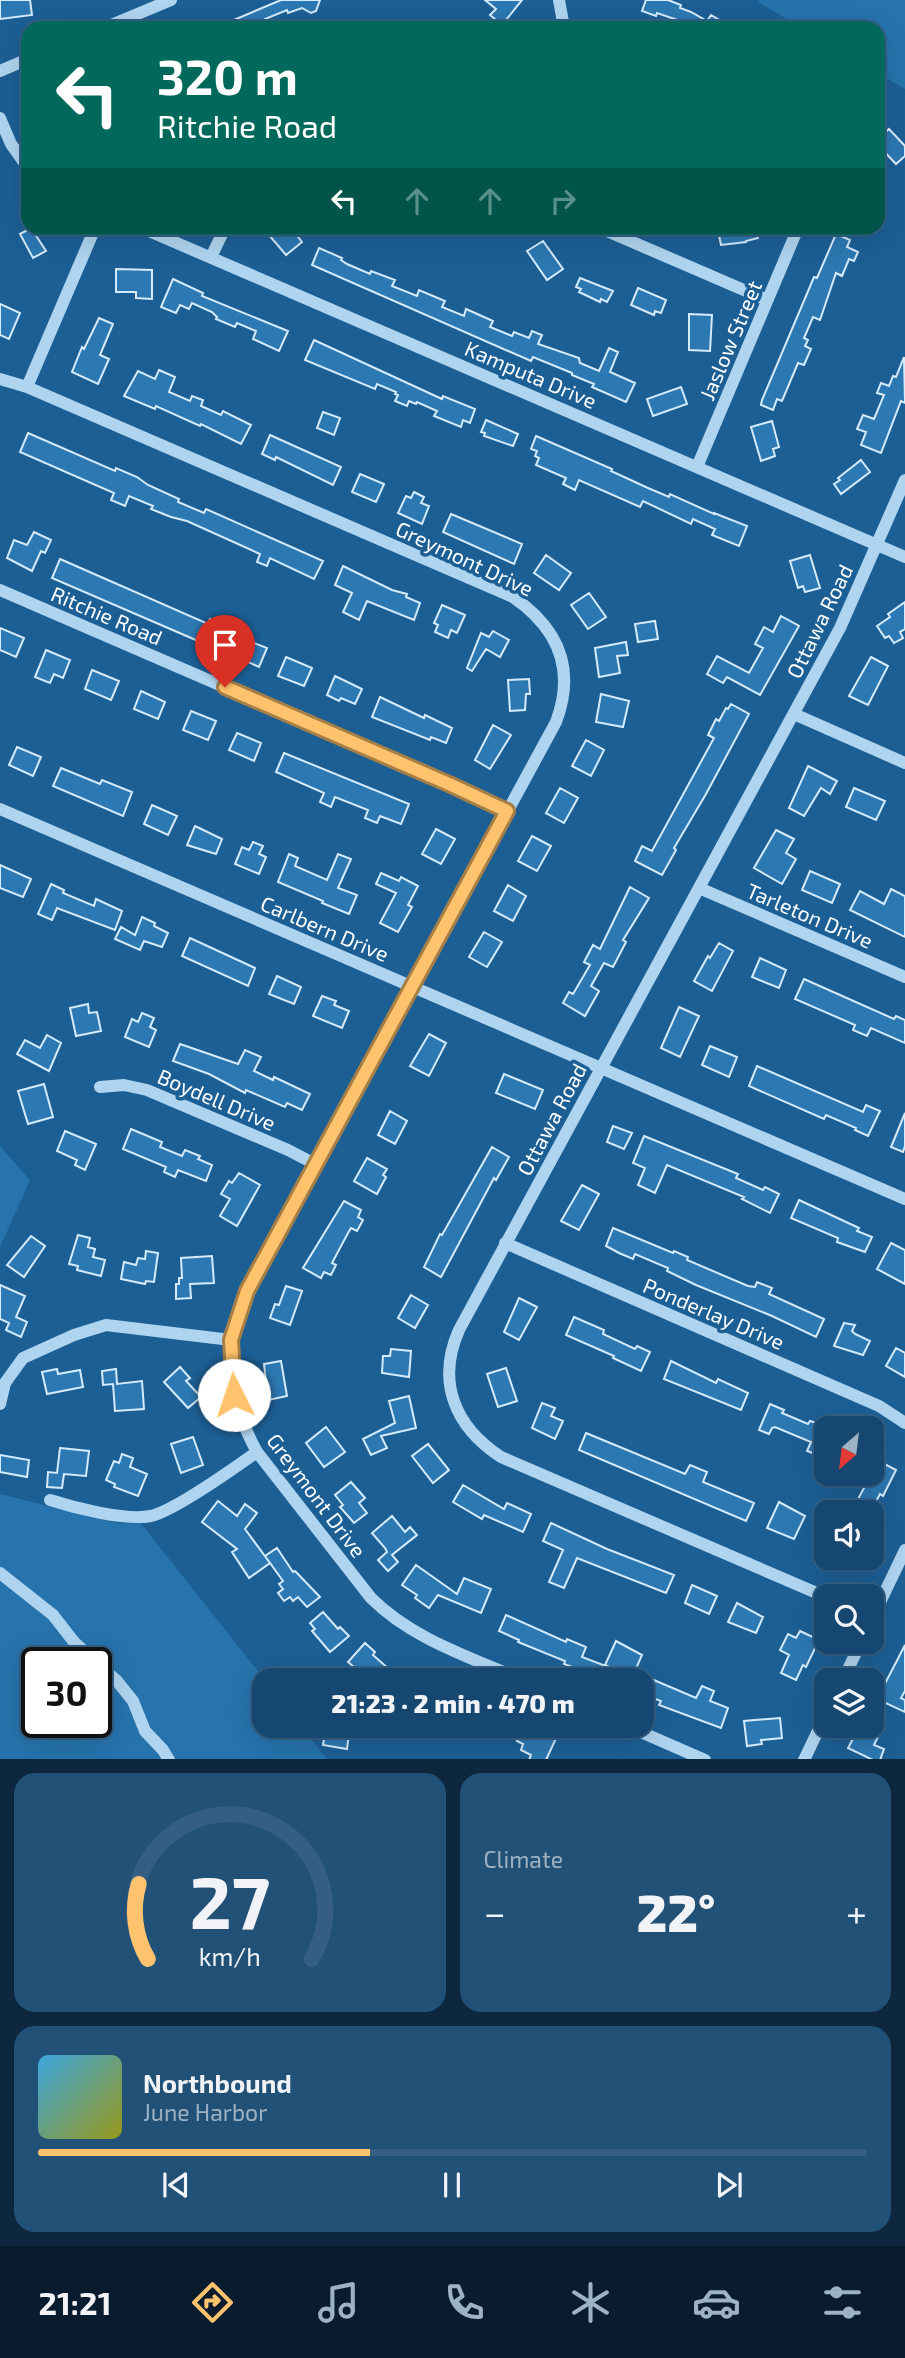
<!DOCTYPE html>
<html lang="en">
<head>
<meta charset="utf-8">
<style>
	:root { --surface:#154770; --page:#225178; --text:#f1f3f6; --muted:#9db2c3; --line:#345f83; --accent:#ffc36d }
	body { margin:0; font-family:"Exo 2",sans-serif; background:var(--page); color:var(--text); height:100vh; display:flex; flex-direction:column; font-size:26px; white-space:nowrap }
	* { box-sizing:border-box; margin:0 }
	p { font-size:23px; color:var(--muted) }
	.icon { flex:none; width:38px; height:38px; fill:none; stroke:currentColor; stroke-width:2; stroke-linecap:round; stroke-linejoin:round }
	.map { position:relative; height:1759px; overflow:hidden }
	.details { display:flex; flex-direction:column; gap:14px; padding:14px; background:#0c273e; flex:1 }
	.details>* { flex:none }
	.banner { position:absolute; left:21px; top:21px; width:864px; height:214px; border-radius:21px; box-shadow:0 7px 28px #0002,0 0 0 2px var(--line); background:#00695c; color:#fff; overflow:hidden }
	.needle { width:46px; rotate:208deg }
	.buttons { position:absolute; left:814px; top:1416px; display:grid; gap:14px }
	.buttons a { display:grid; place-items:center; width:70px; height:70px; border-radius:14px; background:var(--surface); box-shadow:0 7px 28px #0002,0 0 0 2px var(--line); font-size:35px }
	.speed { position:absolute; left:21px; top:1647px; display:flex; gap:14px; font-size:35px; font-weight:700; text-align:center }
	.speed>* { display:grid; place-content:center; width:91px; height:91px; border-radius:50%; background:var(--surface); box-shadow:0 7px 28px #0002,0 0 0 2px var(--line); line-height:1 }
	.speed .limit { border:4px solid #111; border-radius:10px; background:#fff; color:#111 }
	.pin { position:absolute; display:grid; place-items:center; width:60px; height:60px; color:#fff; margin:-72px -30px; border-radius:50% 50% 50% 0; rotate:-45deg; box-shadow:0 0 7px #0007 }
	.pin .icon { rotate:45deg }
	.me { position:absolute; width:77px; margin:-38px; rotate:356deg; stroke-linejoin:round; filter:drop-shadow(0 0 5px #0008) }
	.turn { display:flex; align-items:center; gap:24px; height:147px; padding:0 21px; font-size:32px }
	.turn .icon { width:91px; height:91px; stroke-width:2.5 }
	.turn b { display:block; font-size:49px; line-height:60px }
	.lanes { display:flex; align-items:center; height:66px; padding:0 21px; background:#0003; justify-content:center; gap:35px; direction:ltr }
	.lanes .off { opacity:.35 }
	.big { font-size:52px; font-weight:800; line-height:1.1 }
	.details .tile { flex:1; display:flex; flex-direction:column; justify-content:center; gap:10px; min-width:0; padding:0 24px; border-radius:21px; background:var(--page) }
	.details .dial { align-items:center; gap:0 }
	.dial svg { height:182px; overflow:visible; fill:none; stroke:var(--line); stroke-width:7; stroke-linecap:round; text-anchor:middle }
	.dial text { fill:var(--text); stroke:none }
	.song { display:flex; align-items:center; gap:21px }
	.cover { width:84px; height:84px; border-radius:10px; background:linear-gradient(135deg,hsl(200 70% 55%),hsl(60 70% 35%)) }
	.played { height:7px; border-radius:4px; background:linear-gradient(90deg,var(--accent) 40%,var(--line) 40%) }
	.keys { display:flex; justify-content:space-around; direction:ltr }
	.heat { display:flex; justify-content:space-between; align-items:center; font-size:38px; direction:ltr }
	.details .tiles { flex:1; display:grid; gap:14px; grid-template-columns:1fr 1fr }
	.tile:last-child { grid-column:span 2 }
	.trip { position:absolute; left:252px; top:1668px; width:402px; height:70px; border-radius:21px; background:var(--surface); box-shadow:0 7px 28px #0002,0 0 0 2px var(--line); font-weight:800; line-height:70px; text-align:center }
	.tab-bar { display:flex; height:112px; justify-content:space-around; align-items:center; background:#081c2d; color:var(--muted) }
	.tab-bar .icon { width:49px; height:49px }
	.tab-bar .on { color:var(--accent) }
	.tab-bar b { font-size:32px; color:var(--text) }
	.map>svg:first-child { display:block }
	.green { fill:#2673ad; fill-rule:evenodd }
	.building { fill:#2c78b2; stroke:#d5ebfb; stroke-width:2 }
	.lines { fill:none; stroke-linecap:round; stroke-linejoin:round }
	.minor { stroke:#afd4ef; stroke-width:12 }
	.route-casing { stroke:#a67f47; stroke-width:18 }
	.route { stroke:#ffc36d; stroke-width:12 }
	.labels { text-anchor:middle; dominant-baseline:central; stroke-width:7; stroke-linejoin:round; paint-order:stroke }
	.street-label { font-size:21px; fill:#fff; stroke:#1c5f95 }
</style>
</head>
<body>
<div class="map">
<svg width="905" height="1760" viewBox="0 0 905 1760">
	<rect width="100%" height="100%" fill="#1c5f95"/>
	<path class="green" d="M759,0H905V89L879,74L878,28H802L758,2Z
		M0,1146L30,1180L0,1247Z
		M0,1494L121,1524L139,1521L265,1680L264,1726H300L327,1759L0,1760ZM37,1662H96V1722H37Z"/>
	<path class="building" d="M0,0H30L32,15L0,19Z
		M281,0H320L316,11L311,13L302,8L288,13L287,10L265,19L269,28H215Z
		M485,0H522L502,25L490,15L496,9Z
		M646,0H668L681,5L680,8L691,12L707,21L711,15L733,28H701L657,13L656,16L642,11Z
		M889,129L905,146V156L896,164L878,145V139Z
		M31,228L46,251L33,258L20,234Z
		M263,228H291L302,242L286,255Z
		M724,228H756L758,238L746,241V242L721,245L718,231L724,230Z
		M836,234L850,240L847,247L858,252L854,261L849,259L842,276L836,273L820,320L813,317L804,338L808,340L805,346L811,349L804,365L798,363L782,401L777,399L773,410L761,405L762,400L814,277L817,278Z
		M543,241L563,269L547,280L527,251Z
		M319,248L342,258L341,260L347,264L370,274L371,271L395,280L392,286L417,296L419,290L445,301L442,307L464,316L466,309L493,321L490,327L512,336L514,332L529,338L532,331L542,335L538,344L579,358L580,363L599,371L609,348L618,352L610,372L635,383L626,402L592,387L594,384L572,375V373L533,357L531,361L312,265Z
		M116,269L152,270V299L136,298V292H116Z
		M580,278L613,291L607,302L601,299L600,302L579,292L581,289L576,287Z
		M173,279L203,293L202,296L288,331L279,351L253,339L256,331L237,323L235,327L216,319L217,317L212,312L192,303L189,309L180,305L176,313L161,307Z
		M638,288L666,300L661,313L655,311L654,315L631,305Z
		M0,304L20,313L9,339L0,335Z
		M689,314L712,315L710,351L689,350Z
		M99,318L113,324L100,355L109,359L98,384L72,372L82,347L84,349Z
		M314,340L442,399L443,396L475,409L470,423L463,420L461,427L434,416L437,411L417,402L416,404L409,401L407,406L395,401L398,395L395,394L396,392L377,384L375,389L305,360Z
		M904,357L905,403L901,401L881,453L861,445L866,432L857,429L863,415L874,419L884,395L877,393L881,383L889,386L893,376L896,377Z
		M159,370L175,377L169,392L190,401L192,396L203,400L201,406L221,415L223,411L251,425L241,444L201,424L200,426L156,406L155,409L124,396L138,371L155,379Z
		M681,387L687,404L653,416L647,399Z
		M323,412L340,418L334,435L317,428Z
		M486,420L518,434L513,446L484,436L485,433L481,432Z
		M772,421L779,447L773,449L775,456L761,461L751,427Z
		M28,433L115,471L116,468L137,477L148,485L179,499L178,502L204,513L206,509L323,561L314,579L270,558L267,566L257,562L260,554L187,521L171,517L151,509L153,506L129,496L125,506L111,500L114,493L20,452Z
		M270,435L341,467L333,485L276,457L275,460L262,454Z
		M536,436L612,469L611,471L648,488L669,497L670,494L714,514V513L747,526L739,546L712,535L715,529L693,519L691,524L643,501L640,507L579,480L575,490L563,484L566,478L536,465L539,458L535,456L537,451L531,449Z
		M861,460L870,472L841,494L834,484L840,480L838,478Z
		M360,474L384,484L376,502L352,492Z
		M414,492L424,497L421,503L429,506L422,524L398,513L406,496L411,498Z
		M451,514L522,544L514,564L443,532Z
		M34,532L51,540L45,553L41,551L32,571L7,558L14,540L27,545Z
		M546,555L571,573L559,590L534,573Z
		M810,555L820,588L805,592L803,586L798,588L790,561Z
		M60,559L208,624L210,619L223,624L220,630L267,648L259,667L246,661L247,659L220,646L219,650L52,578Z
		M343,566L392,590L407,594L406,597L420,603L414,620L367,601L359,620L343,612L352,593L335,585Z
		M589,593L606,617L588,629L571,605Z
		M905,602V629L900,632L903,638L894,643L889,636L885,638L877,626L890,617L888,614Z
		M442,605L465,615L457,633L451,630L448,638L435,632L438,625L434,623Z
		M781,616L799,626L760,695L727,677L723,683L707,674L717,656L749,673L763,648L755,644L764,627L773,632Z
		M655,621L658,639L638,642L635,624Z
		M0,628L24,638L16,657L0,650Z
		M493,631L509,640L500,657L486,649L472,671L467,668L481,633L489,637Z
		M626,642L628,655L617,656L620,673L599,677L595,648Z
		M46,650L70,660L63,678L54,674L50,683L35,677Z
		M286,657L312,668L304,686L278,676Z
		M871,657L888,666L868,705L849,696Z
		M92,670L119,681L111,700L85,689Z
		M335,676L362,689L355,704L341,698L339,701L327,695Z
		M529,679L530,694H526L525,710L510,711L508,680Z
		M141,691L165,702L158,719L134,709Z
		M601,694L629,701L623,727L596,722Z
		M380,697L424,718L425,715L452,728L446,743L431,737L430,740L372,717Z
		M731,704L749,714L706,794L674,848L676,850L662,875L635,861L642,846L652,851L714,738L708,735L716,719L719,721L726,708L728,709Z
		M191,711L216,721L208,740L183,730Z
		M493,725L511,735L490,769L475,760Z
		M237,733L261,743L254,761L229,750Z
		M586,740L604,750L591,776L572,766Z
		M17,747L41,757L33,776L9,765Z
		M284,753L409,804L401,824L380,816L377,823L365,818L368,810L335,797L331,807L320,802L324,793L276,772Z
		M808,766L837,781L830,794L821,788L804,816L789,808Z
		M61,768L100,784L102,780L132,792L123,816L53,786Z
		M560,788L578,798L564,823L546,813Z
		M854,788L885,801L876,820L846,807Z
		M152,805L177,816L168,835L144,824Z
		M195,826L222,839L216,854L187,845Z
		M436,829L455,839L441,864L422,854Z
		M776,830L794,839L786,853L796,859L782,884L754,868Z
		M532,836L551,846L537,871L518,861Z
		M253,842L263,846L259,854L266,857L259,874L235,864L242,847L249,850Z
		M289,854L298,858L295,866L327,880L338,854L351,859L338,888L357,895L349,914L322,903L323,901L278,882Z
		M0,865L31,879L23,897L0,888Z
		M810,871L840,884L832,903L802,890Z
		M381,873L399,881L401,877L418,886L408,905L412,907L398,932L380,923L396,893L376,884Z
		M51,884L64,890L63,893L94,906L96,899L122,911L115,930L57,908L52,920L38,914Z
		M508,885L526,896L513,921L494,911Z
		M630,887L649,898L623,940L626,942L613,967L604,963L591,986L599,991L585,1016L563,1003L569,992L573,994L590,965L584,962L593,945L600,949Z
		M891,889L905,896V937L850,910L860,891L884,904Z
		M142,917L155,923L154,926L168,933L162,947L144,941L140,950L115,939L121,927L135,935Z
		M484,932L502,942L487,967L469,957Z
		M190,938L255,968L248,986L182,956Z
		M719,943L733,951L712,991L694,981L708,956L710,958Z
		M760,958L786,970L779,988L752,977Z
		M277,976L301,987L294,1004L269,994Z
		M804,979L894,1019L896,1016L905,1020V1043L871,1028L867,1036L853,1030L855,1025L795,999Z
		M322,996L336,1001L334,1005L349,1011L342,1028L313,1016Z
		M88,1004L89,1013L97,1012L101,1031L76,1036L70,1008Z
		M679,1007L699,1016L680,1057L661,1048Z
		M142,1013L154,1018L150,1027L156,1030L149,1047L125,1037L132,1019L138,1022Z
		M429,1034L446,1043L429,1076L410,1066Z
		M47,1035L61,1043L49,1071L17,1054L25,1040L40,1048Z
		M180,1044L238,1064L245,1050L261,1057L254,1071L273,1080L274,1077L310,1094L302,1110L287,1103L285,1107L246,1090L245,1093L209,1074L173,1061Z
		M710,1046L737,1057L729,1077L702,1065Z
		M757,1066L863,1112L866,1105L880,1111L868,1136L855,1130L856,1128L826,1115L824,1119L749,1086Z
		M504,1074L543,1090L535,1109L496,1093Z
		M44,1084L53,1117L28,1124L18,1091Z
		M390,1111L407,1121L395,1144L378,1135Z
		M905,1113V1146L903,1152L891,1147Z
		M613,1126L632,1133L624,1149L607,1142Z
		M131,1129L162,1142L160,1147L182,1156L185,1150L200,1156L198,1159L212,1165L206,1181L178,1170L175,1177L164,1172L166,1167L123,1149Z
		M65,1131L96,1144L85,1170L75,1165L77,1160L57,1151Z
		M644,1136L738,1174L736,1178L763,1190L765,1187L779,1194L770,1213L742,1199L744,1197L667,1165L655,1193L638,1185L645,1168L633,1163Z
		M492,1147L509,1157L496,1180L494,1178L441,1277L424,1267L440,1234L442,1235Z
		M367,1158L387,1169L383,1175L386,1177L377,1194L354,1181Z
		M239,1173L260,1185L237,1226L220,1216L230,1199L221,1194L229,1181L232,1183Z
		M582,1185L599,1194L579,1230L561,1221Z
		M799,1200L859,1228L857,1231L872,1237L865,1252L837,1242L838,1238L791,1218Z
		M344,1201L361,1210L358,1217L363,1220L357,1231L351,1228L348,1233L332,1263L336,1265L331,1275L324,1272L321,1278L303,1268Z
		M613,1228L673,1253L674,1251L688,1257L687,1260L748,1286L755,1287L757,1282L772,1288L769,1294L824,1319L816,1337L772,1316L696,1285L667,1271L668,1268L635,1254L633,1259L619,1253L606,1246Z
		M78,1235L90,1238L88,1247L95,1249L93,1257L105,1260L101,1276L77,1270L78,1266L69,1264Z
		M31,1236L45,1246L24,1277L7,1265Z
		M891,1243L905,1250V1284L877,1269Z
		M146,1251L158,1253L154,1282L146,1281L145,1284L121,1279L124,1262L136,1265L138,1258L145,1259Z
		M212,1256L214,1283L190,1284L191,1298L176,1299V1284H179V1278H182L181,1258Z
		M0,1285L25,1296L16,1317L27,1322L21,1337L6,1330L9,1323L0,1319Z
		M286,1286L302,1291L290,1325L270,1318L275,1304L279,1305Z
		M411,1295L428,1305L415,1328L398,1318Z
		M519,1298L537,1307L519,1340L504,1332Z
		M574,1317L604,1330L603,1334L635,1349L637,1346L650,1352L641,1371L613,1358L614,1356L566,1335Z
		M844,1323L855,1325L852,1331L855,1334L870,1341L863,1355L834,1346Z
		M896,1348L905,1353V1377L886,1366Z
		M391,1349L411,1351L409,1377L382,1373L383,1356H390Z
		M281,1361L287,1396L268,1400L264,1364Z
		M671,1361L716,1383L718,1379L748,1393L741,1410L664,1379Z
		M180,1367L190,1378L186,1381L201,1397L188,1408L164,1382Z
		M506,1368L517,1401L498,1407L487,1374Z
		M57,1369L58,1374L80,1370L83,1387L47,1394L42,1372Z
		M116,1369L117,1384L142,1381L144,1409L115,1411L113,1384L103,1385L102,1371Z
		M409,1396L416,1428L381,1436L387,1448L371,1455L363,1439L395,1423L389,1401Z
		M542,1403L555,1408L551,1416L563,1421L555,1439L532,1428Z
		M770,1404L784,1410L782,1413L808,1424L810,1421L826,1426V1449L823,1448L820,1456L807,1451L811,1442L775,1427L772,1428L769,1434L759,1430Z
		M326,1427L345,1452L324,1467L306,1443Z
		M586,1433L685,1474L690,1465L707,1472L703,1482L754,1503L746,1521L579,1450Z
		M193,1437L203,1465L181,1473L171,1444Z
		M428,1444L449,1470L433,1483L412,1456Z
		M60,1448L89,1451L86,1476L64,1474L62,1488L47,1487L48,1472L57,1473Z
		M122,1454L133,1458L130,1467L147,1474L138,1496L114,1487L115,1484L106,1480L114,1461L119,1463Z
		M0,1455L29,1460L27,1477L0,1472Z
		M877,1460L896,1470L883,1496L880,1494L872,1509L857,1501L864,1488L853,1482L857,1474H872Z
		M351,1482L365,1498L359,1503L367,1513L354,1523L340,1507L343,1505L335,1495Z
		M463,1485L504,1509L507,1503L531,1514L523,1532L484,1515L482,1519L453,1502Z
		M218,1501L237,1516L245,1504L257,1513L245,1529L270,1563L249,1578L232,1552L237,1549L202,1522Z
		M779,1502L805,1516L794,1539L767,1528Z
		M392,1516L405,1532L410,1527L417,1535L392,1555L398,1562L388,1571L378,1560L387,1552L385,1548L372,1533Z
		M551,1523L607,1549L674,1575L666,1593L577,1558L564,1588L549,1582L563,1550L543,1541Z
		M277,1548L293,1572L295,1571L320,1597L307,1607L298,1597L293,1601L290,1597L284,1601L278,1593L283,1589L279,1584L283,1581L265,1556Z
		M416,1565L457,1594L464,1578L491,1589L481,1613L438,1595L429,1608L415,1598L417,1595L402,1585Z
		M692,1585L717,1596L709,1614L685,1603Z
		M737,1603L763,1617L756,1633L728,1622Z
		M323,1612L338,1629L340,1627L349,1636L330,1652L312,1631L315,1629L310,1623Z
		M506,1615L566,1642L567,1639L586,1647L582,1657L611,1668L606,1680L564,1664L565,1661L518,1642L519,1640L499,1631Z
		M800,1631L819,1640L806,1667L803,1665L796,1680L781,1673L789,1655L780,1650L788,1634L796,1638Z
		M616,1641L642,1655L632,1678L605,1665Z
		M365,1643L375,1652L373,1655L389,1669L380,1680H369L348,1662Z
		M905,1645V1691L901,1698L905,1700V1712L877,1699Z
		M642,1675L696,1698L702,1686L714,1691L710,1701L728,1708L721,1728L659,1705L661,1701L642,1694Z
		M780,1718L782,1738L761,1740L762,1744L747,1746L744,1721Z
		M326,1726H350L347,1749L323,1745Z
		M524,1726H533L544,1730L545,1728L558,1734L546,1760H529L531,1755L521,1750L523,1744L517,1741Z
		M860,1726H883L874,1745L884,1749L880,1760H873L848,1748Z"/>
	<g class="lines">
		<path class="minor" d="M559,0L564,28
			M104,28L171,0
			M0,71L28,59
			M0,118L11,144L28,168
			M142,228L905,557
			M600,228L767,300
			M211,257L225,228
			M0,379L27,387L513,597C558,628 576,669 556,722L247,1291C223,1351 226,1395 257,1452L371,1598C412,1639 470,1657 522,1680
			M27,387L95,228
			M697,467L798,228
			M0,590L449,784L507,811
			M794,714L905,763
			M0,809L905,1199
			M699,888L905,977
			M100,1087L124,1085L147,1090L288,1150L315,1164
			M505,1243L879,1406L905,1423
			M0,1404L5,1383L23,1358L74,1335L106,1325L231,1340
			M50,1500C75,1508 125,1521 151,1516C174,1511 236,1467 257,1452
			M0,1573L53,1615L74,1642L117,1681L133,1701L145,1731L163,1750L169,1760
			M826,1597L501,1457C455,1427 436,1382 459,1330L840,628L905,480
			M872,1619L905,1550
			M843,1680L861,1642
			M627,1726L705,1760
			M804,1760L826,1714"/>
	</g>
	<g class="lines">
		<defs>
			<path id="route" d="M225,687L449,784L507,811L247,1291L231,1340L234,1395"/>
		</defs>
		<use href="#route" class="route-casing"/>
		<use href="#route" class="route"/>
	</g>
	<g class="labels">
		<g class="street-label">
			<text transform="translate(730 340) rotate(-67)">Jaslow Street</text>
			<text transform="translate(531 374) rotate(23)">Kamputa Drive</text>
			<text transform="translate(465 558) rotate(25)">Greymont Drive</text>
			<text transform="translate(107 615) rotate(23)">Ritchie Road</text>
			<text transform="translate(819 621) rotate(-64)">Ottawa Road</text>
			<text transform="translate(810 915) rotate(23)">Tarleton Drive</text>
			<text transform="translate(325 928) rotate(23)">Carlbern Drive</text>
			<text transform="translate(217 1099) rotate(23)">Boydell Drive</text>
			<text transform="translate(551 1119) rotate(-62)">Ottawa Road</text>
			<text transform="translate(714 1313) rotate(23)">Ponderlay Drive</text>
			<text transform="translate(317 1495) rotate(53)">Greymont Drive</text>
		</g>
	</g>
</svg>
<div class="buttons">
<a><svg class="needle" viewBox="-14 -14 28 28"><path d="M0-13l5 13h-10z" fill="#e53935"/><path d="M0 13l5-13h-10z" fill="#9db2c3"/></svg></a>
<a><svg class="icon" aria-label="sound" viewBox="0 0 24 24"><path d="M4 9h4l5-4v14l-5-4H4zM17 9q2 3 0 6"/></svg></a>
<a><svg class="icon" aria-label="search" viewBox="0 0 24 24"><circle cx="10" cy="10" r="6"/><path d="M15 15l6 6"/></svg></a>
<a><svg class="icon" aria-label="layers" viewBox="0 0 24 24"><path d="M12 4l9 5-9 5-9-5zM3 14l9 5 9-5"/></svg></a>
</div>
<div class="speed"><div class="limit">30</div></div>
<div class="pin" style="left:225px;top:687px;background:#d93025"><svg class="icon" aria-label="arrive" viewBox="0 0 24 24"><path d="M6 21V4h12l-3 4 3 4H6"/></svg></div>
<svg class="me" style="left:234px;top:1395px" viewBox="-20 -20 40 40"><circle r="19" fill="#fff"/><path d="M0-13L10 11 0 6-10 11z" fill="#ffc36d"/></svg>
<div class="trip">21:23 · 2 min · 470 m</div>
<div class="banner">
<div class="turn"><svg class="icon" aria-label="left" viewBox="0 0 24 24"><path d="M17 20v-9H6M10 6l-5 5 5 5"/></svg><div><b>320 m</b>Ritchie Road</div></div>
<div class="lanes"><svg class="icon" aria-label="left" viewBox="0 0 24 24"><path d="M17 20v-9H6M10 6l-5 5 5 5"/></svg><svg class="icon off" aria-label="ahead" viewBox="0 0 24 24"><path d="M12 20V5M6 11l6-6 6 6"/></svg><svg class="icon off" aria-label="ahead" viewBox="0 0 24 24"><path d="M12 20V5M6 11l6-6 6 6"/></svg><svg class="icon off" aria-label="right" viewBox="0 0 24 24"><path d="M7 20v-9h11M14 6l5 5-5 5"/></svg></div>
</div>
</div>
<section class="details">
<div class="tiles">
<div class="tile dial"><svg viewBox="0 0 100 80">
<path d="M14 69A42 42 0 1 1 86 69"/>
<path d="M14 69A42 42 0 0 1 10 36" stroke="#ffc36d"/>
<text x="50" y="56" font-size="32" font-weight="700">27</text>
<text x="50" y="72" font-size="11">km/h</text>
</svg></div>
<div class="tile"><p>Climate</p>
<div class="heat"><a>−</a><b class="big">22°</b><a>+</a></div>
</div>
<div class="tile">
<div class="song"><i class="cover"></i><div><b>Northbound</b><p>June Harbor</p></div></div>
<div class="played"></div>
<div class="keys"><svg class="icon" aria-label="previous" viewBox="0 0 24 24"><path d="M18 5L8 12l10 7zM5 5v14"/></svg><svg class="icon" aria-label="pause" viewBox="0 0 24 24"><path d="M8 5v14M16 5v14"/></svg><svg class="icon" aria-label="next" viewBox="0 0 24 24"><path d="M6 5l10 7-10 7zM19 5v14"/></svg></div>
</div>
</div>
</section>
<nav class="tab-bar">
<b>21:21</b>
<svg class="icon on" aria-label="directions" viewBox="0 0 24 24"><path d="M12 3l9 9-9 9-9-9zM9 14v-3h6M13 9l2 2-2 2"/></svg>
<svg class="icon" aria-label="music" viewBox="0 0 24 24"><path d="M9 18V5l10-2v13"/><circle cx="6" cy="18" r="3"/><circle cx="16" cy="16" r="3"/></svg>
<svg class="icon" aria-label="phone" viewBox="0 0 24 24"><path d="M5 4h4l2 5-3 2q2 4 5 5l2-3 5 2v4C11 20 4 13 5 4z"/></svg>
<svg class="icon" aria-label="climate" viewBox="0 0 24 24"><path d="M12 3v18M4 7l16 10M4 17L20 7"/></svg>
<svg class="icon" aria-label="car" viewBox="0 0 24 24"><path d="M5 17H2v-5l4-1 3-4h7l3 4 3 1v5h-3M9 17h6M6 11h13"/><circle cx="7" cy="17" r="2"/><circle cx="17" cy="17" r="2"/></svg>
<svg class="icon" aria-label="filters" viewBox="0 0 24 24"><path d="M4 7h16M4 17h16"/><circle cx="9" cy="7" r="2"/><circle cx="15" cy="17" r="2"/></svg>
</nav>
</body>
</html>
